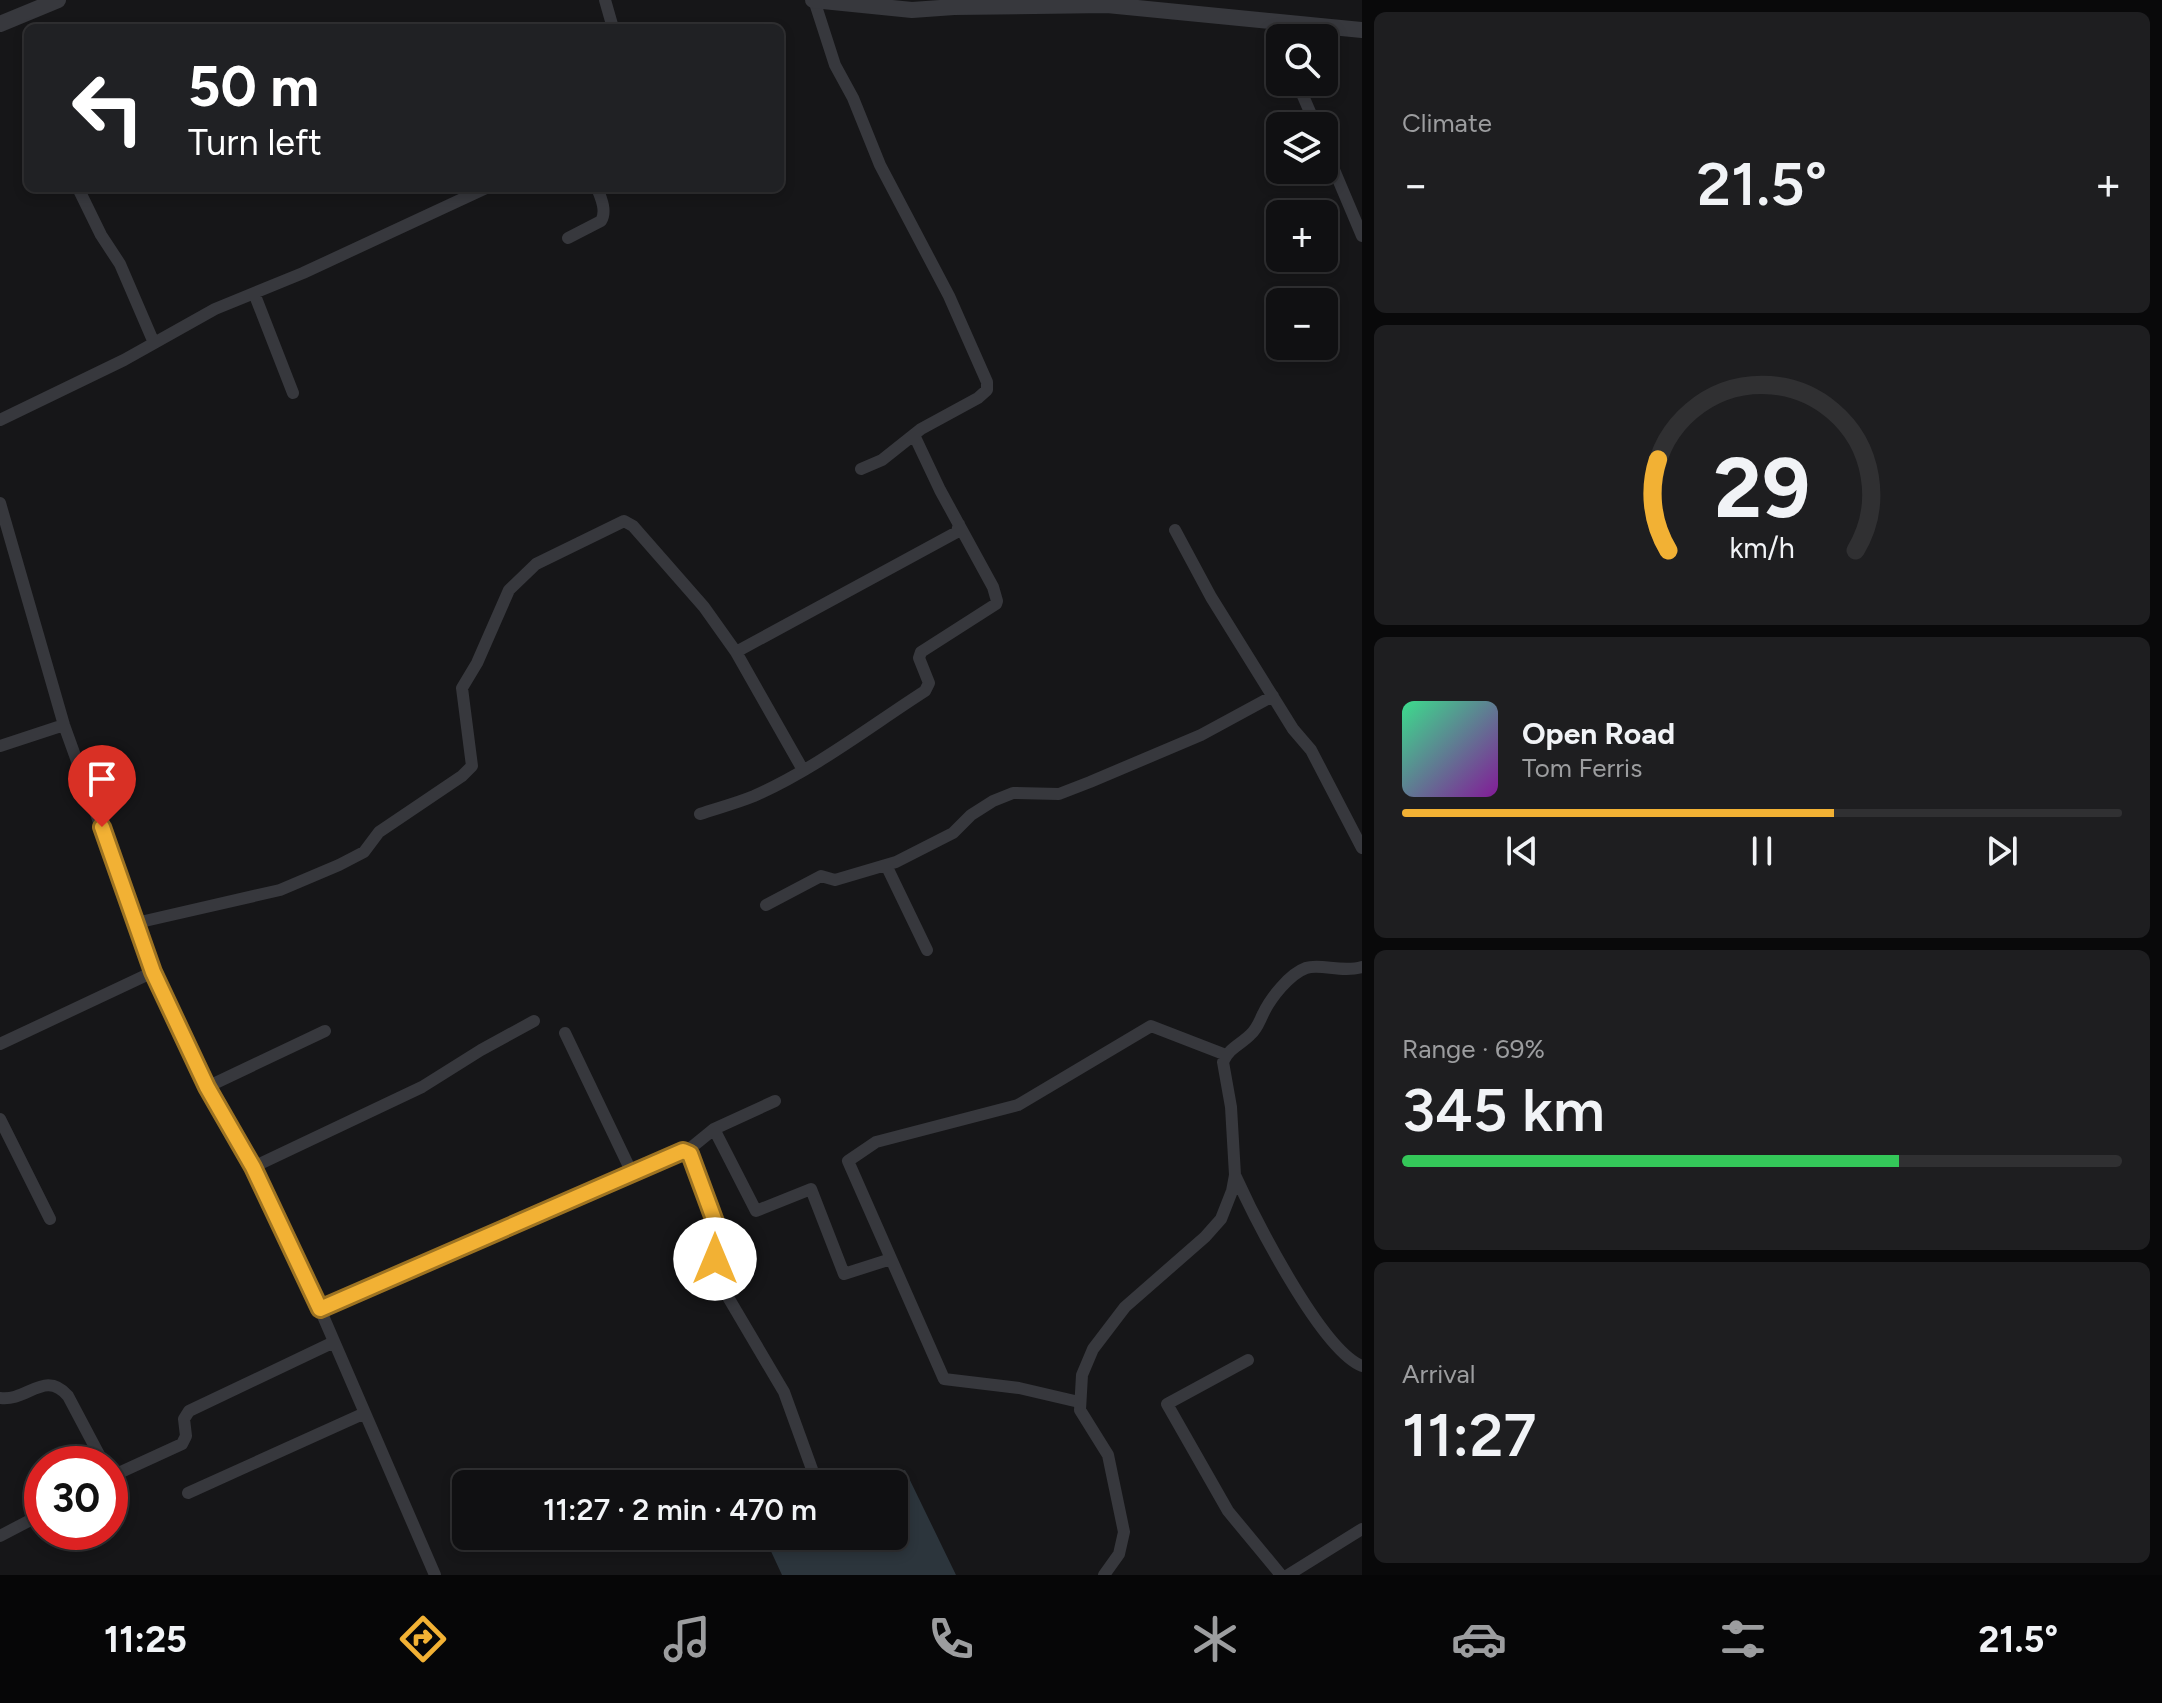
<!DOCTYPE html>
<html lang="en">
<head>
<meta charset="utf-8">
<style>
	:root { --surface:#101012; --page:#1e1e20; --text:#f1f3f6; --muted:#9c9d9f; --line:#303032; --accent:#f2b134 }
	body { margin:0; font-family:Figtree,sans-serif; background:var(--page); color:var(--text); height:100vh; display:flex; flex-direction:column; font-size:30px; white-space:nowrap }
	* { box-sizing:border-box; margin:0 }
	p { font-size:26px; color:var(--muted) }
	.icon { flex:none; width:44px; height:44px; fill:none; stroke:currentColor; stroke-width:2; stroke-linecap:round; stroke-linejoin:round }
	.map { position:relative; flex:1; overflow:hidden }
	.panel { display:flex; flex-direction:column; gap:12px; padding:12px; background:#09090a; width:800px }
	.panel>* { flex:none }
	.guide { position:absolute; left:24px; top:24px; width:760px; height:168px; border-radius:12px; box-shadow:0 4px 12px #0003,0 0 0 2px var(--line); background:#202124; color:#fff; overflow:hidden }
	.controls { position:absolute; left:1266px; top:24px; display:grid; gap:16px }
	.controls a { display:grid; place-items:center; width:72px; height:72px; border-radius:12px; background:var(--surface); box-shadow:0 4px 12px #0003,0 0 0 2px var(--line); font-size:40px }
	.speed { position:absolute; left:24px; top:1446px; display:flex; gap:16px; font-size:40px; font-weight:700; text-align:center }
	.speed>* { display:grid; place-content:center; width:104px; height:104px; border-radius:50%; background:var(--surface); box-shadow:0 4px 12px #0003,0 0 0 2px var(--line); line-height:1 }
	.speed .limit { border:12px solid #d22; background:#fff; color:#111 }
	.pin { position:absolute; display:grid; place-items:center; width:68px; height:68px; color:#fff; margin:-82px -34px; border-radius:50% 50% 50% 0; rotate:-45deg; box-shadow:0 0 8px #0007 }
	.pin .icon { rotate:45deg }
	.me { position:absolute; width:88px; margin:-44px; rotate:0deg; stroke-linejoin:round; filter:drop-shadow(0 0 6px #0008) }
	.turn { display:flex; align-items:center; gap:28px; height:168px; padding:0 32px; font-size:36px }
	.turn .icon { width:104px; height:104px; stroke-width:2.5 }
	.turn b { display:block; font-size:56px; line-height:68px }
	.big { font-size:60px; font-weight:600; line-height:1.1 }
	.panel .tile { flex:1; display:flex; flex-direction:column; justify-content:center; gap:12px; min-width:0; padding:0 28px; border-radius:12px; background:var(--page) }
	.panel .dial { align-items:center; gap:0 }
	.dial svg { height:208px; overflow:visible; fill:none; stroke:var(--line); stroke-width:7; stroke-linecap:round; text-anchor:middle }
	.dial text { fill:var(--text); stroke:none }
	.song { display:flex; align-items:center; gap:24px }
	.cover { width:96px; height:96px; border-radius:12px; background:linear-gradient(135deg,hsl(150 70% 55%),hsl(290 70% 35%)) }
	.played { height:8px; border-radius:4px; background:linear-gradient(90deg,var(--accent) 60%,var(--line) 60%) }
	.keys { display:flex; justify-content:space-around; direction:ltr }
	.heat { display:flex; justify-content:space-between; align-items:center; font-size:44px; direction:ltr }
	.charge { height:12px; border-radius:6px; background:linear-gradient(90deg,#34c759 69%,var(--line) 0) }
	.trip { position:absolute; left:452px; top:1470px; width:456px; height:80px; border-radius:12px; background:var(--surface); box-shadow:0 4px 12px #0003,0 0 0 2px var(--line); font-weight:600; line-height:80px; text-align:center }
	.tabs { display:flex; height:128px; justify-content:space-around; align-items:center; background:#060607; color:var(--muted) }
	.tabs .icon { width:56px; height:56px }
	.tabs .current { color:var(--accent) }
	.tabs b { font-size:36px; color:var(--text) }
	main { display:flex; flex:1; min-height:0 }
	.map>svg:first-child { display:block }
	.water { fill:#2c353c }
	.lines { fill:none; stroke-linecap:round; stroke-linejoin:round }
	.minor { stroke:#37383d; stroke-width:12 }
	.tertiary { stroke:#37383d; stroke-width:16 }
	.route-casing { stroke:#9d7322; stroke-width:20 }
	.route { stroke:#f2b134; stroke-width:14 }
</style>
</head>
<body>
<main>
<div class="map">
<svg width="1362" height="1575" viewBox="0 0 1362 1575">
	<rect width="100%" height="100%" fill="#161618"/>
	<path class="water" d="M905,1470L956,1575H782L769,1547L776,1536H894V1484H875Z"/>
	<g class="lines">
		<path class="minor" d="M605,0L613,28
			M814,0L835,65L853,98L880,165L949,296L987,382V390L978,398L921,429L882,460L861,469
			M1297,82L1316,126
			M1324,146L1362,236
			M78,188L101,235L120,264L154,343
			M568,238L601,221C607,211 601,198 597,188
			M254,293L293,393
			M0,420L124,360L215,309L303,273L486,188
			M0,503L64,725L153,972L207,1087L253,1167L320,1309L435,1575
			M1175,530L1211,597L1270,692L1293,729L1311,750L1362,848
			M736,652L957,532L959,524
			M0,746L64,725
			M700,814C718,808 737,803 754,796C815,769 869,727 925,691L929,683L919,658L921,652L996,604L997,601L993,587L940,490L914,435
			M886,865L927,950
			M766,905L821,876L835,880L896,862L953,833L971,815L993,801L1013,793L1059,794L1090,782L1201,735L1273,696
			M136,923L280,890L339,865L364,852L379,832L462,776L472,766L462,688L477,663L509,590L536,564L624,521L633,526L704,607L736,652L803,770
			M565,1033L632,1173
			M0,1044L153,972
			M207,1087L325,1031
			M0,1119L50,1219
			M714,1129L756,1211L811,1189L844,1274L891,1259
			M687,1151L714,1129L775,1101
			M253,1167L422,1087L481,1050L534,1021
			M1235,1175C1254,1217 1321,1350 1362,1366
			M320,1309L687,1151L721,1238L715,1259L725,1292L784,1392L813,1472
			M1248,1360L1167,1404L1228,1511L1281,1575
			M0,1398C27,1402 45,1369 68,1396L104,1464
			M1079,1402L1019,1388L944,1379L848,1161L876,1142L1018,1105L1151,1026L1226,1055
			M110,1477L182,1444L186,1436L184,1419L189,1411L334,1342
			M188,1493L365,1413
			M0,1536L42,1514
			M1104,1575L1119,1554L1124,1532L1108,1455L1080,1410L1082,1375L1093,1349L1125,1307L1205,1237L1221,1219L1232,1191L1235,1175L1231,1107L1223,1062C1229,1048 1240,1045 1250,1035C1257,1029 1259,1022 1263,1014C1270,999 1289,974 1306,968C1320,963 1342,973 1362,967
			M1288,1575L1362,1529"/>
		<path class="tertiary" d="M813,0L912,10L954,7L1107,5L1362,30
			M0,24L58,0"/>
	</g>
	<g class="lines">
		<defs>
			<path id="route" d="M102,827L153,972L207,1087L253,1167L320,1309L683,1151L690,1154L721,1238L715,1259"/>
		</defs>
		<use href="#route" class="route-casing"/>
		<use href="#route" class="route"/>
	</g>
</svg>
<div class="controls">
<a><svg class="icon" aria-label="search" viewBox="0 0 24 24"><circle cx="10" cy="10" r="6"/><path d="M15 15l6 6"/></svg></a>
<a><svg class="icon" aria-label="layers" viewBox="0 0 24 24"><path d="M12 4l9 5-9 5-9-5zM3 14l9 5 9-5"/></svg></a>
<a>+</a>
<a>−</a>
</div>
<div class="speed"><div class="limit">30</div></div>
<div class="pin" style="left:102px;top:827px;background:#d93025"><svg class="icon" aria-label="arrive" viewBox="0 0 24 24"><path d="M6 21V4h12l-3 4 3 4H6"/></svg></div>
<svg class="me" style="left:715px;top:1259px" viewBox="-20 -20 40 40"><circle r="19" fill="#fff"/><path d="M0-13L10 11 0 6-10 11z" fill="#f2b134"/></svg>
<div class="trip">11:27 · 2 min · 470 m</div>
<div class="guide">
<div class="turn"><svg class="icon" aria-label="left" viewBox="0 0 24 24"><path d="M17 20v-9H6M10 6l-5 5 5 5"/></svg><div><b>50 m</b>Turn left</div></div>
</div>
</div>
<section class="panel">
<div class="tile"><p>Climate</p>
<div class="heat"><a>−</a><b class="big">21.5°</b><a>+</a></div>
</div>
<div class="tile dial"><svg viewBox="0 0 100 80">
<path d="M14 69A42 42 0 1 1 86 69"/>
<path d="M14 69A42 42 0 0 1 10 34" stroke="#f2b134"/>
<text x="50" y="56" font-size="32" font-weight="700">29</text>
<text x="50" y="72" font-size="11">km/h</text>
</svg></div>
<div class="tile">
<div class="song"><i class="cover"></i><div><b>Open Road</b><p>Tom Ferris</p></div></div>
<div class="played"></div>
<div class="keys"><svg class="icon" aria-label="previous" viewBox="0 0 24 24"><path d="M18 5L8 12l10 7zM5 5v14"/></svg><svg class="icon" aria-label="pause" viewBox="0 0 24 24"><path d="M8 5v14M16 5v14"/></svg><svg class="icon" aria-label="next" viewBox="0 0 24 24"><path d="M6 5l10 7-10 7zM19 5v14"/></svg></div>
</div>
<div class="tile"><p>Range · 69%</p><b class="big">345 km</b><div class="charge"></div></div>
<div class="tile"><p>Arrival</p><b class="big">11:27</b></div>
</section>
</main>
<nav class="tabs">
<b>11:25</b>
<svg class="icon current" aria-label="directions" viewBox="0 0 24 24"><path d="M12 3l9 9-9 9-9-9zM9 14v-3h6M13 9l2 2-2 2"/></svg>
<svg class="icon" aria-label="music" viewBox="0 0 24 24"><path d="M9 18V5l10-2v13"/><circle cx="6" cy="18" r="3"/><circle cx="16" cy="16" r="3"/></svg>
<svg class="icon" aria-label="phone" viewBox="0 0 24 24"><path d="M5 4h4l2 5-3 2q2 4 5 5l2-3 5 2v4C11 20 4 13 5 4z"/></svg>
<svg class="icon" aria-label="climate" viewBox="0 0 24 24"><path d="M12 3v18M4 7l16 10M4 17L20 7"/></svg>
<svg class="icon" aria-label="car" viewBox="0 0 24 24"><path d="M5 17H2v-5l4-1 3-4h7l3 4 3 1v5h-3M9 17h6M6 11h13"/><circle cx="7" cy="17" r="2"/><circle cx="17" cy="17" r="2"/></svg>
<svg class="icon" aria-label="filters" viewBox="0 0 24 24"><path d="M4 7h16M4 17h16"/><circle cx="9" cy="7" r="2"/><circle cx="15" cy="17" r="2"/></svg>
<b>21.5°</b>
</nav>
</body>
</html>
